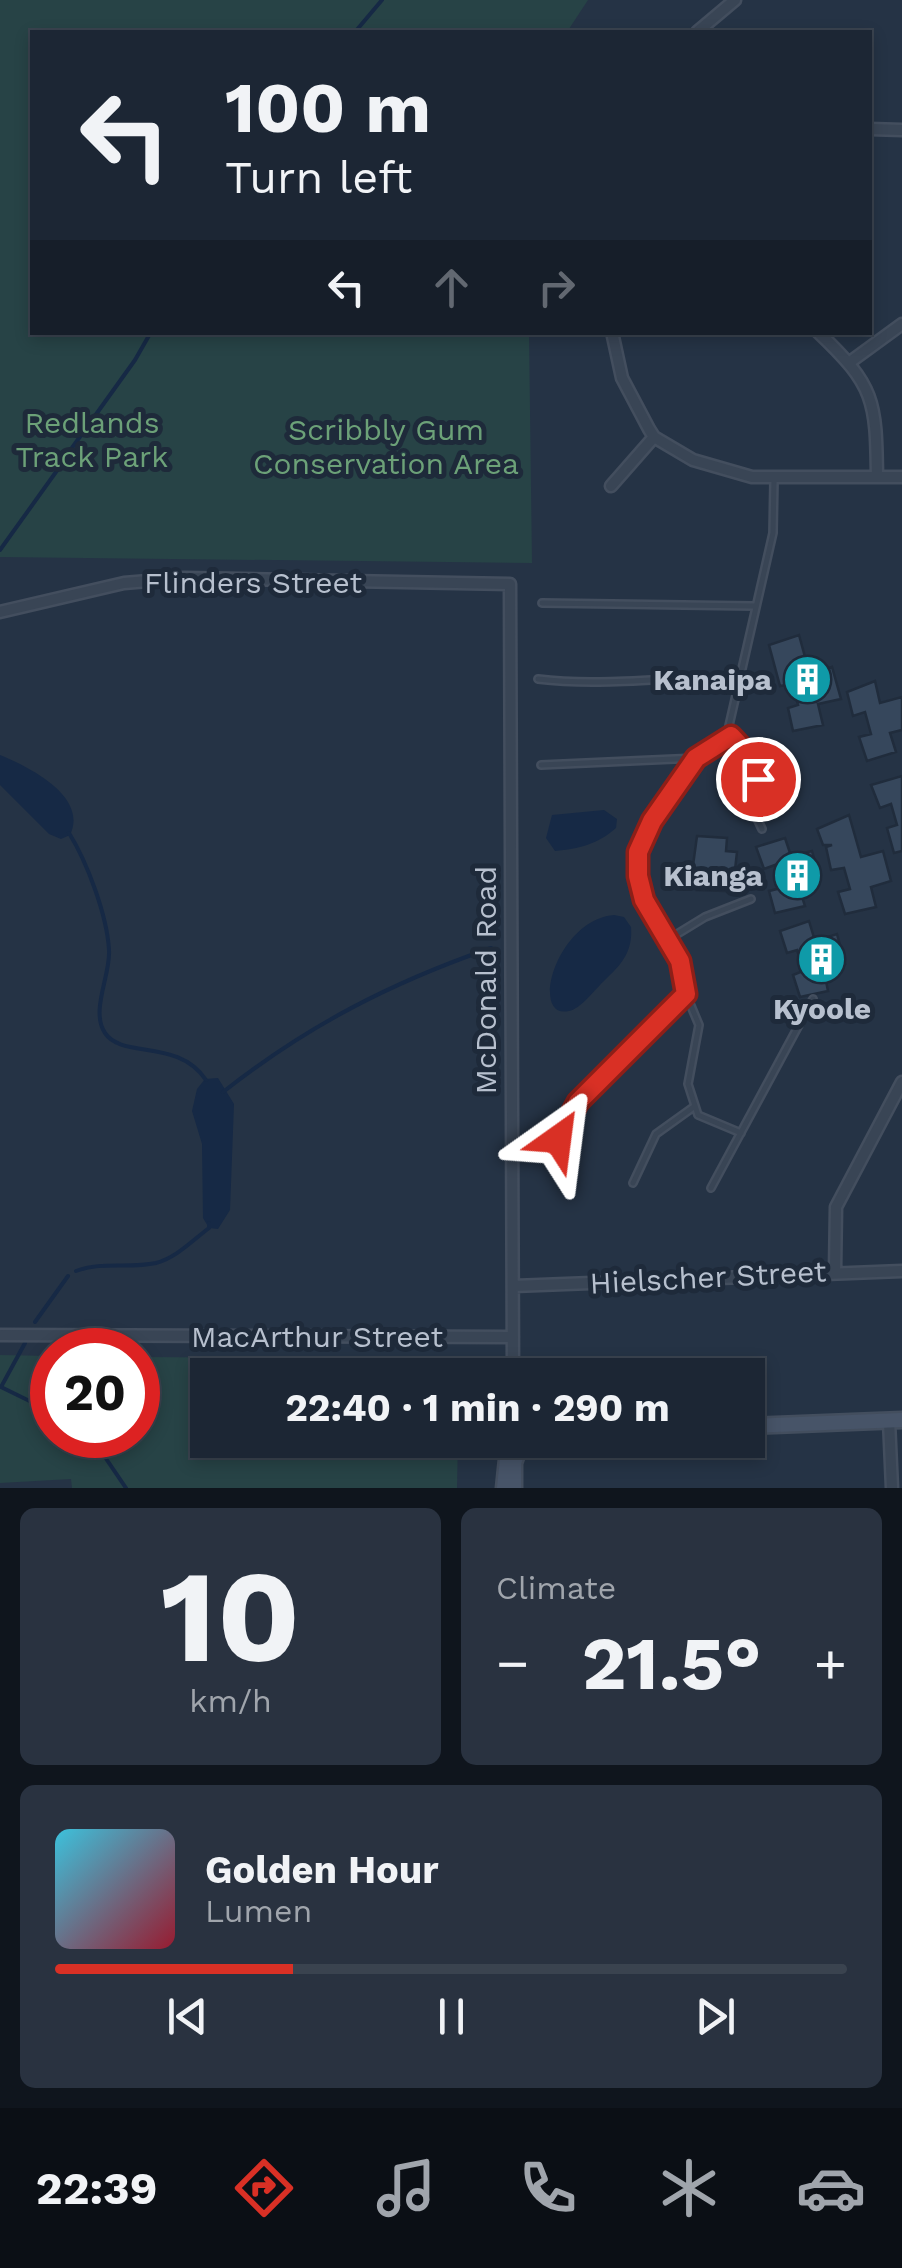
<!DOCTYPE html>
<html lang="en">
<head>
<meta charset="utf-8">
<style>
	:root { --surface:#1c2634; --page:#293240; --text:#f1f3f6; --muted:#a0a5ac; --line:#3a434f; --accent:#d93025 }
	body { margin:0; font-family:"Work Sans",sans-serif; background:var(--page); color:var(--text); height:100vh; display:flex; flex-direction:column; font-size:38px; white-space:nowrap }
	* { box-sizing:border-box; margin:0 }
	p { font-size:32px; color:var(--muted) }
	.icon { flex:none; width:55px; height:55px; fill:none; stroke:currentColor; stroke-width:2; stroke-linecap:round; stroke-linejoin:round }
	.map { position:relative; height:1488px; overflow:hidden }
	.drawer { display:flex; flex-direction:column; gap:20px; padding:20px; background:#0f151d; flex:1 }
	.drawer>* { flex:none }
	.top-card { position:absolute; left:30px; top:30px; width:842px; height:305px; border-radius:0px; box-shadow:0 5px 15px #0003,0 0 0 2px var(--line); background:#1c2634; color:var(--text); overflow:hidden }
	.speed { position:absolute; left:30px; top:1328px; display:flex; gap:20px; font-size:50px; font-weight:700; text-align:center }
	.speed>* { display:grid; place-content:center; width:130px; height:130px; border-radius:50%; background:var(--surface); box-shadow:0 5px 15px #0003,0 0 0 2px var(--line); line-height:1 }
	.speed .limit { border:15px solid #d22; background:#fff; color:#111 }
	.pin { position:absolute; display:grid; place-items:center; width:85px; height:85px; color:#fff; margin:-42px; border:5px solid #fff; border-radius:50%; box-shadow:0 2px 10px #0007 }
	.me { position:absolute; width:110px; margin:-55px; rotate:31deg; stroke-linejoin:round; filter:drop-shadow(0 0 8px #0008) }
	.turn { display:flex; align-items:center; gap:35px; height:210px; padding:0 30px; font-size:45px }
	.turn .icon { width:130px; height:130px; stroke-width:2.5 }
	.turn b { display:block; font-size:70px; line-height:85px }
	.lanes { display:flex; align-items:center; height:95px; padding:0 30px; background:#0003; justify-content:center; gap:50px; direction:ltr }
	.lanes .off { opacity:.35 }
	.big { font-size:75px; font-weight:700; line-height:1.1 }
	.drawer .widget { flex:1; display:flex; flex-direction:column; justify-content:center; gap:15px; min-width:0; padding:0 35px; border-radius:15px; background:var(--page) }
	.drawer .dial { align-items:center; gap:0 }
	.dial b { font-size:130px; line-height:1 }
	.song { display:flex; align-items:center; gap:30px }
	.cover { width:120px; height:120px; border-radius:15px; background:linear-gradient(135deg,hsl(190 70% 55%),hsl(350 70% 35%)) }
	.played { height:10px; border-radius:5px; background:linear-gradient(90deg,var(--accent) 30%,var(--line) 30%) }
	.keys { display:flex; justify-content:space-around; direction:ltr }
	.heat { display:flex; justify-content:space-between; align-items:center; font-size:55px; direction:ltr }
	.drawer .tiles { flex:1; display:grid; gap:20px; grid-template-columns:1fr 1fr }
	.widget:last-child { grid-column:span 2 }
	.trip { position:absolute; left:190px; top:1358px; width:575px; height:100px; border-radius:0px; background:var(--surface); box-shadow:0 5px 15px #0003,0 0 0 2px var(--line); font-weight:700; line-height:100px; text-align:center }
	.tab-bar { display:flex; height:160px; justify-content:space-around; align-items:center; background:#0b0f15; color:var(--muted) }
	.tab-bar .icon { width:70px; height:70px }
	.tab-bar .active { color:var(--accent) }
	.tab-bar b { font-size:45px; color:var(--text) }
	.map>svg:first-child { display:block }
	.green { fill:#274346 }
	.water { fill:#162945 }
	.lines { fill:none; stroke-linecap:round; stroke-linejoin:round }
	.stream { stroke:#162945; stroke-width:4 }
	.building { fill:#36475c; stroke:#202c3c; stroke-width:2.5 }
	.lane-casing { stroke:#434e5e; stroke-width:10 }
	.street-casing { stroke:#434e5e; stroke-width:15 }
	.secondary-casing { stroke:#434e5e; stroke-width:19 }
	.lane { stroke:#394555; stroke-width:5 }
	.street { stroke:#394555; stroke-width:10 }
	.secondary { stroke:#475468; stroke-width:14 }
	.route-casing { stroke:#8d1f18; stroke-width:25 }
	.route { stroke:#d93025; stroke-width:18 }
	.labels { text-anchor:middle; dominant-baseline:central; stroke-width:10; stroke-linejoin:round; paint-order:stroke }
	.park-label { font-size:30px; fill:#6ca178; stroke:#1e2a3a }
	.street-label { font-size:30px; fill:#b7c0ce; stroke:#1e2a3a }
	.poi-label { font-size:30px; font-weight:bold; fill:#b7c0ce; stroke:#1e2a3a; text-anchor:end }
</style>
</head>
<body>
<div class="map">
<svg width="902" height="1488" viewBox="0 0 902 1488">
	<rect width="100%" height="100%" fill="#253345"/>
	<path class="green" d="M0,0H588L567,32H32V332L529,333L532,563L0,557Z
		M0,1355L52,1356V1435H138V1357L461,1359L460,1375H208V1440H458L457,1488H72L71,1479L0,1483Z"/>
	<path class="water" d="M0,755C27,766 89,796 70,835L61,839L49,834L0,785Z
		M604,810L617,819L616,828C598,844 579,849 555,851L546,838L552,815Z
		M614,915L624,917L631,927C633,951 622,964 605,980C596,988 581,1009 569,1011C529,1020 556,920 614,915Z
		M218,1078L234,1104L230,1210L218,1229L209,1228L203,1218L202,1144L192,1111L197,1089L205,1079Z"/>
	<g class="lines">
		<path class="stream" d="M355,32L382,0
			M69,452L135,360L151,332
			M0,550L66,458
			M69,833C87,862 107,915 109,950C111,974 90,1011 105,1033C122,1059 178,1038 206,1080
			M223,1092C307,1026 390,983 491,948
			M76,1271C102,1261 129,1269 156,1263C176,1258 193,1240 209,1228V1223
			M35,1322L68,1276
			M1,1387L52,1412
			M1,1387L25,1343
			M90,1435L126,1488"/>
	</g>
	<path class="building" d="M799,635L810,675L832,667L841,699L818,704L823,725L793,731L788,708L798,705L792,684L780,686L769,645Z
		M875,681L880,703L902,697V730L890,733L896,752L867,761L859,737L871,734L865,712L853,716L847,692Z
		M902,776V851L894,853L887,828L897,825L891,804L880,808L871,785Z
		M849,815L861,857L883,851L891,881L871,887L876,907L845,914L838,892L850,889L844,868L831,870L826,847L832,845H823L817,829Z
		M697,836L727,838L726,851L737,852L734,879H724V891L697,890V880H691Z
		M785,838L791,856L812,851L820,880L799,887L805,906L775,913L769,891L781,888L775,865L764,869L756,847Z
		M809,921L815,941L837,934L845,964L824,971L828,991L800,997L793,975L803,971L797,950L787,953L780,931Z"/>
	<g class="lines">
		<defs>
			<path id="lane" d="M542,603L754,606
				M538,679C604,687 672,676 739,677
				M697,758L652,821L638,852V877L644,900L680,961L686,994L699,1025L688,1084L698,1115L741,1133
				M541,765L697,758L731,736
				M762,829L754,812L757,764L737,746L728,730L773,533L774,480
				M669,939L705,917L751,899
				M559,1139L578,1101L686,994
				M633,1183L656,1134L695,1106
				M711,1188L813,999"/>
			<path id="street" d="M697,32L735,0
				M870,129L902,130
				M612,332L622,378L649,429L654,437L693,460L752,477H902
				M818,332C875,386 876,400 877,477
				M850,362L902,324
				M611,486L654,437
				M0,612L124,583L184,578L510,584L513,1375
				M835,1271L836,1207L902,1082
				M514,1286L902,1271
				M0,1335L513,1337
				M889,1421L892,1488"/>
			<path id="secondary" d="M748,1426L902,1420
				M504,1488L509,1440
				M514,1488V1463L522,1440"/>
		</defs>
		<use href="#lane" class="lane-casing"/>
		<use href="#street" class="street-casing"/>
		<use href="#secondary" class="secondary-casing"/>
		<use href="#lane" class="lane"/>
		<use href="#street" class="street"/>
		<use href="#secondary" class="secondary"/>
	</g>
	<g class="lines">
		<defs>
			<path id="route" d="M558,1139L578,1102L686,994L680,961L644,900L638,876V852L652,821L696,758L731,736L757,764L758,779"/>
		</defs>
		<use href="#route" class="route-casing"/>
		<use href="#route" class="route"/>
	</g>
	<defs>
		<symbol id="building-disc" viewBox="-11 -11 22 22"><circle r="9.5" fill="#0f9aa8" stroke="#1e2a3a"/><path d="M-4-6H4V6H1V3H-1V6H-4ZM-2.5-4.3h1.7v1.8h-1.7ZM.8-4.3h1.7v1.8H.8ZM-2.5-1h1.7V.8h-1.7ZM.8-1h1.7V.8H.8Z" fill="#fff"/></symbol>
	</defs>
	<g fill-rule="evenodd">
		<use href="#building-disc" x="780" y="652" width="55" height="55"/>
		<use href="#building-disc" x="770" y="848" width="55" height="55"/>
		<use href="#building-disc" x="794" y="932" width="55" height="55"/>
	</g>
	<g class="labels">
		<g class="park-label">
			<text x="92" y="422">Redlands<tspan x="92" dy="34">Track Park</tspan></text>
			<text x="386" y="429">Scribbly Gum<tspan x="386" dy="34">Conservation Area</tspan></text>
		</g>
		<g class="street-label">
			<text x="253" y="582">Flinders Street</text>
			<text transform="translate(485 980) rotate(-90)">McDonald Road</text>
			<text transform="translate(708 1277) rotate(-3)">Hielscher Street</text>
			<text x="317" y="1336">MacArthur Street</text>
		</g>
		<g class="poi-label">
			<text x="772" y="679">Kanaipa</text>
			<text x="763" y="875">Kianga</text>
			<text x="822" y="1008" text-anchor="middle">Kyoole</text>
		</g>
	</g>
</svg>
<div class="speed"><div class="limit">20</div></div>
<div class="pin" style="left:758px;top:779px;background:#d93025"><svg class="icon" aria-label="arrive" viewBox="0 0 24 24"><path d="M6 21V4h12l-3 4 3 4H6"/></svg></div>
<svg class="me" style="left:558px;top:1139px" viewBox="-20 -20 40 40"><path d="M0-17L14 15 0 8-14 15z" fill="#d93025" stroke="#fff" stroke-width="4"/></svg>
<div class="trip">22:40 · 1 min · 290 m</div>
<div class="top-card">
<div class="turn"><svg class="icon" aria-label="left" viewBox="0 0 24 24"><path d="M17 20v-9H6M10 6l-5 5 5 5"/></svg><div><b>100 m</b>Turn left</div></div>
<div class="lanes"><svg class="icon" aria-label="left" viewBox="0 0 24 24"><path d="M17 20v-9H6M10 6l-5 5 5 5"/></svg><svg class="icon off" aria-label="ahead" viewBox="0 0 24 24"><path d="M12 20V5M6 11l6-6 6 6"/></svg><svg class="icon off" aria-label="right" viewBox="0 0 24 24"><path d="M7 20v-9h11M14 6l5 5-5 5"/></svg></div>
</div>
</div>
<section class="drawer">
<div class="tiles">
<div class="widget dial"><b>10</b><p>km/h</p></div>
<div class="widget"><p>Climate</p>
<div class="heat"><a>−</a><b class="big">21.5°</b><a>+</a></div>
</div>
<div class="widget">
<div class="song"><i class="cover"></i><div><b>Golden Hour</b><p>Lumen</p></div></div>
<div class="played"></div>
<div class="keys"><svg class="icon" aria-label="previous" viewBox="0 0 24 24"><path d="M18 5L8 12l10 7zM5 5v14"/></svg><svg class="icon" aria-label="pause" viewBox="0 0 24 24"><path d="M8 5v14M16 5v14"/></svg><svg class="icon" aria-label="next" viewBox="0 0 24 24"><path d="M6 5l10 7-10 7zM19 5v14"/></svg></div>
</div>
</div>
</section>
<nav class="tab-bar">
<b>22:39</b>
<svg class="icon active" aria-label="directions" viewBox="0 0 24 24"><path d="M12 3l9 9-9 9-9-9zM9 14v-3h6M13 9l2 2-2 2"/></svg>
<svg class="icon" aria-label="music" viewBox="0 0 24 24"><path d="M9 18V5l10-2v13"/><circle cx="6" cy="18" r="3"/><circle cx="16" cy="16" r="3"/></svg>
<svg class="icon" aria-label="phone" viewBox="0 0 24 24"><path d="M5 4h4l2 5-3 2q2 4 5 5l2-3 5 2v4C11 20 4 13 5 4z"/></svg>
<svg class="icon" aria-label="climate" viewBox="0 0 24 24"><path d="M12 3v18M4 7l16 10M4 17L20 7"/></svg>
<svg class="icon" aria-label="car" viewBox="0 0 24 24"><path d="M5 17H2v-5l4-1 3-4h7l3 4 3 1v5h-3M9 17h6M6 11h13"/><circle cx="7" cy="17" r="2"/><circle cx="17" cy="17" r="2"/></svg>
</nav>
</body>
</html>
